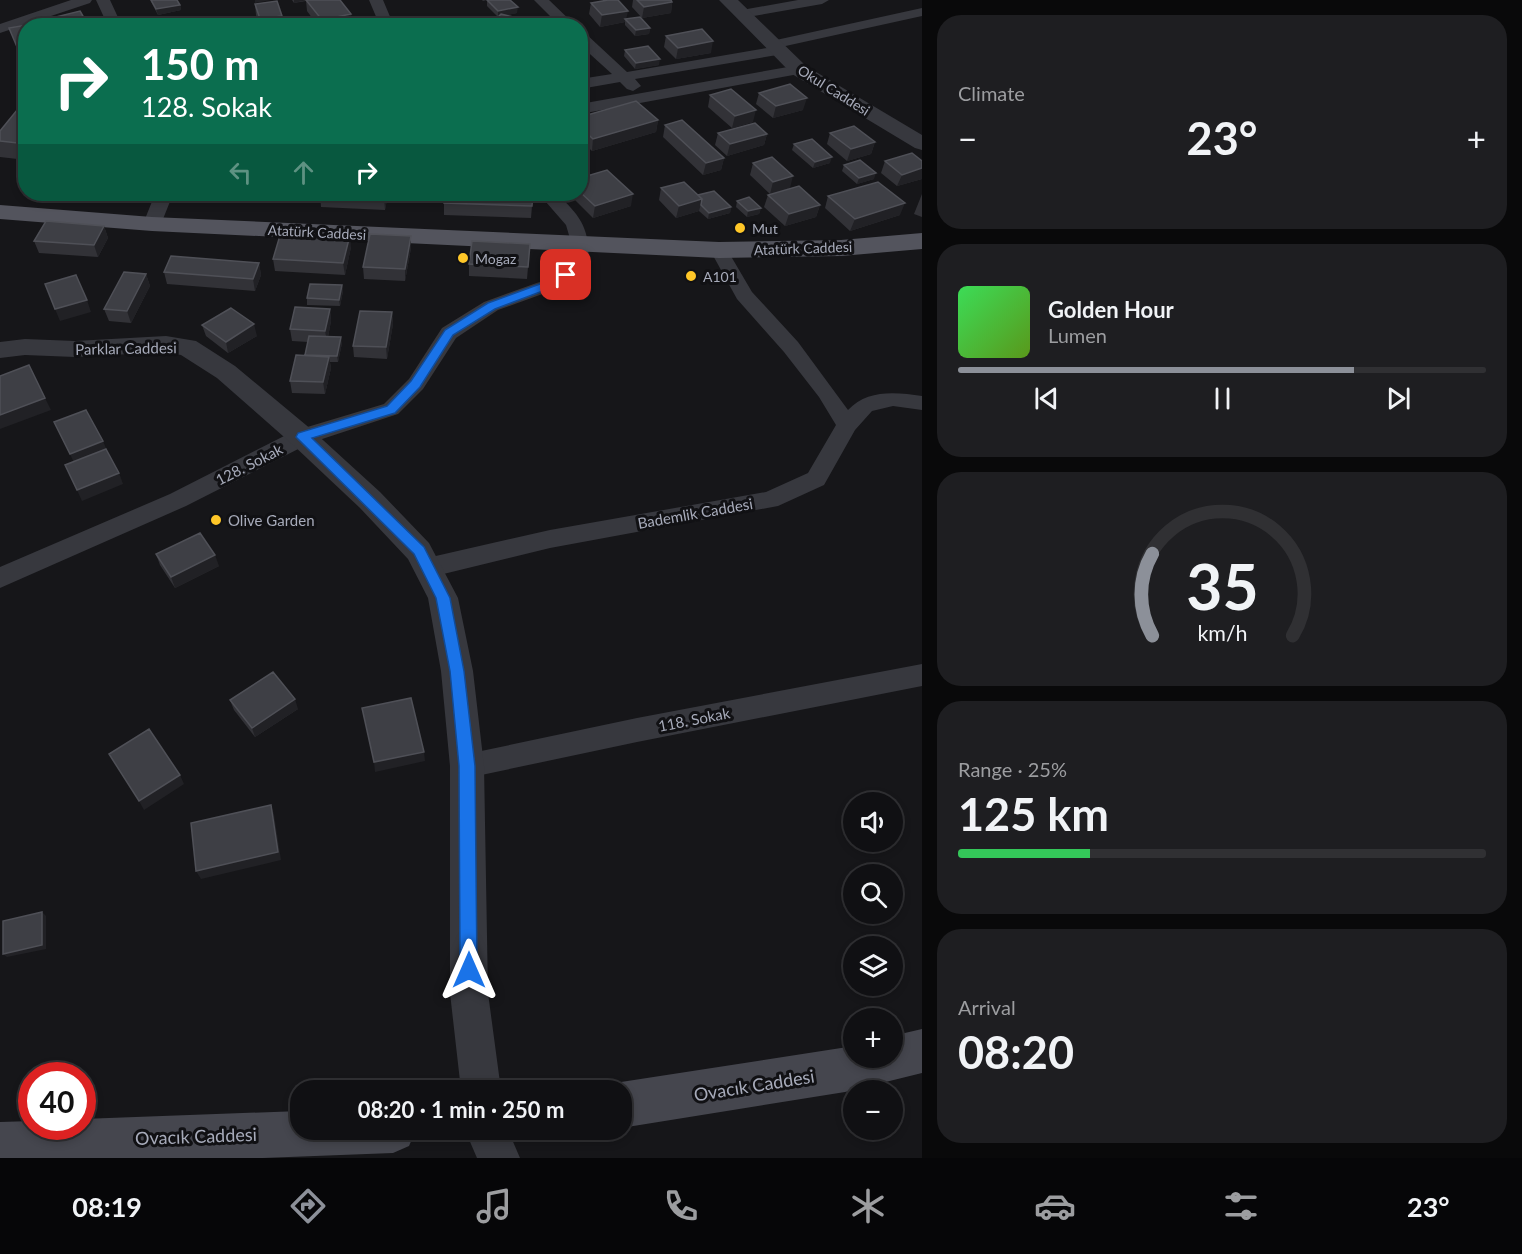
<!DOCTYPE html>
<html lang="en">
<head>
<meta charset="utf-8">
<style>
	:root { --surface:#101013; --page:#1e1e21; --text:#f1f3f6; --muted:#9c9da0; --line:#303033; --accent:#8c9099 }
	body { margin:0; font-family:Lato,sans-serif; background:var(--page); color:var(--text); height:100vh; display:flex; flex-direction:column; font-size:22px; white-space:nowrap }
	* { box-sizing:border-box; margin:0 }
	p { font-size:20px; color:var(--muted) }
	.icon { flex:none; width:33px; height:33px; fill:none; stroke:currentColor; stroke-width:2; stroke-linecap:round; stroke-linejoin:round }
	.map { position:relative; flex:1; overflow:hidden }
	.drawer { display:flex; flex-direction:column; gap:15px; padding:15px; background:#09090a; width:600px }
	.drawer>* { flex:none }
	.hud { position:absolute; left:18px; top:18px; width:570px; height:183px; border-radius:24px; box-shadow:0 3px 9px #0003,0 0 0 2px var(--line); background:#0b6e4f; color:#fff; overflow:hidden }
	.buttons { position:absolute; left:843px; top:792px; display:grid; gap:12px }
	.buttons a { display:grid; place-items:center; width:60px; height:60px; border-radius:50%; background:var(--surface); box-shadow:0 3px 9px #0003,0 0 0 2px var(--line); font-size:30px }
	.speed { position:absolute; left:18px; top:1062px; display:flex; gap:12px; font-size:30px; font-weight:700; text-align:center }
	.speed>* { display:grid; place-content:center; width:78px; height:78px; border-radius:50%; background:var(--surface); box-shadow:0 3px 9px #0003,0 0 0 2px var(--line); line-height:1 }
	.speed .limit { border:9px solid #d22; background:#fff; color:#111 }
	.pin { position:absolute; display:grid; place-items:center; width:51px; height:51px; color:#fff; margin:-26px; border-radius:12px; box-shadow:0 3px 9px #0006 }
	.me { position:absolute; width:66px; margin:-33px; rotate:0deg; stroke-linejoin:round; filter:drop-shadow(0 0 4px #0008) }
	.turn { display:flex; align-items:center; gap:21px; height:126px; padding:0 24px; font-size:27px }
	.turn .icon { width:78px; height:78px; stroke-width:2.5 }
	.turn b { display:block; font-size:42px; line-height:51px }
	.lanes { display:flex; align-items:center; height:57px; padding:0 24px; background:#0003; justify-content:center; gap:30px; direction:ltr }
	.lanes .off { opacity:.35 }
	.big { font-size:45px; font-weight:700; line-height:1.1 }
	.drawer .tile { flex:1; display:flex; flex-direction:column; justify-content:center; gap:9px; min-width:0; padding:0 21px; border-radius:24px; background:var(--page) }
	.drawer .dial { align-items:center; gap:0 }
	.dial svg { height:156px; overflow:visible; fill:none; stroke:var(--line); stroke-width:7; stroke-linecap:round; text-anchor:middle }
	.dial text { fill:var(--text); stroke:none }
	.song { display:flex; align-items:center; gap:18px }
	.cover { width:72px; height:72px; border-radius:9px; background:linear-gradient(135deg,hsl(130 70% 55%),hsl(90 70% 35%)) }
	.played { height:6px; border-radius:3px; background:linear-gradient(90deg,var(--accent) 75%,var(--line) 75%) }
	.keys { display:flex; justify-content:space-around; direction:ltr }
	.heat { display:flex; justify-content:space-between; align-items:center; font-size:33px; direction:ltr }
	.charge { height:9px; border-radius:4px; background:linear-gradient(90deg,#34c759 25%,var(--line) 0) }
	.trip { position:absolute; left:290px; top:1080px; width:342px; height:60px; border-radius:24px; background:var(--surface); box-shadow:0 3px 9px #0003,0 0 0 2px var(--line); font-weight:700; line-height:60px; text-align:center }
	.menu { display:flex; height:96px; justify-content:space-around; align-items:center; background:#060608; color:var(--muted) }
	.menu .icon { width:42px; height:42px }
	.menu .on { color:var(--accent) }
	.menu b { font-size:27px; color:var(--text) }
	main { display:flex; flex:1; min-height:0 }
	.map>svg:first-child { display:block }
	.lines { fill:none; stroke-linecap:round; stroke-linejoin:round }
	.minor { fill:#37383e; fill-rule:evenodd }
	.tertiary { fill:#37383e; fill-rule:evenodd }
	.secondary { fill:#45464e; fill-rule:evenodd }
	.primary { fill:#53545d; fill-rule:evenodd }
	.wall { fill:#323237 }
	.shaded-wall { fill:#212125 }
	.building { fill:#3e3f45; stroke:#4f5057; stroke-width:1.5 }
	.route { fill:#1a73e8; stroke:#114b97; stroke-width:1.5 }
	.poi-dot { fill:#ffc728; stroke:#111114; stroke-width:2 }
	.labels { text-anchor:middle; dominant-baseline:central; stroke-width:6; stroke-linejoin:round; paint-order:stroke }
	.far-street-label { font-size:14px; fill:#a7abba; stroke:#111114 }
	.far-poi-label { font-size:14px; fill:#a7abba; stroke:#111114; text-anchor:start }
	.street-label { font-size:15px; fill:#a7abba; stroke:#111114 }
	.poi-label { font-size:15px; fill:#a7abba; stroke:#111114; text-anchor:start }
	.near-street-label { font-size:18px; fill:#a7abba; stroke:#111114 }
</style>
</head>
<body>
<main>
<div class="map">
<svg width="922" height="1158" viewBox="0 0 922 1158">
	<rect width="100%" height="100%" fill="#161619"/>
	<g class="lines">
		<path class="minor" d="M71,0H92L90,3L0,33V24Z
			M96,0H110L122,26H108Z
			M369,0H383L394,26H380Z
			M534,0H549L576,26H560Z
			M798,0H829L822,4L742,18L735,14L742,10Z
			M922,8V16L781,47L785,51L783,54L635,79L641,86L633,91L627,89L620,82L580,89V79L612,74L580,45V32L585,33L627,72L767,48L765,45L767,42Z
			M799,65L804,67L807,70L804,73L580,114V104Z
			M155,194H173L161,224L158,228H146L143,224Z
			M539,194H557C582,217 591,231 588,266L559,288L498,310L456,338L423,389L398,414L310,443L186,506L0,588V567L170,494L294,431L384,404L409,379L442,328L484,302L545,280L570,263L571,242L566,225Z
			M719,244L725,246L752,292L798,342L848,410C867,389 896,392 922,396V410L893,406L872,411L855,430L824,485L778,506L550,548L427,578L419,575L415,568L419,561L427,558L550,530L766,492L808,473L836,425L819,397L784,352L737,299L710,250L713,246Z
			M922,664V686L637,742L467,778L457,775L453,766L457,757L467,754L637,718Z"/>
		<path class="tertiary" d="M719,0H738L806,66L922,135V150L915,148L792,74Z
			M166,336L196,341L235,366L312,430L380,492L429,543L458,598L473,671L484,766L488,993L501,1090H461L450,993V766L441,671L428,598L408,559L360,508L292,444L217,378L181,355L166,352L75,357L25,355L0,358V342L25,339L75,341Z
			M465,1130H508L520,1158H477Z"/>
		<path class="secondary" d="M922,1029V1073L845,1092L621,1128V1090H604L621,1082L854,1046V1058H892V1036Z
			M300,1111V1130H416L409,1146L393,1153L263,1158H0V1122L32,1121V1126H82V1119Z"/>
		<path class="primary" d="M0,205L152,217L719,242L841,240L922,233V249L841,256L719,258L152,231L0,219Z"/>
	</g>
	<path class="wall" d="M150,0H177L180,5L181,10L158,15Z
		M292,0H340L352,25L318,26L307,11L306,1L294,3Z
		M482,0H510L517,13L507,15L517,24L515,26H491L492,23L498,17L487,6V0L483,1Z
		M633,0H671L672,2L671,13L642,18L632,7Z
		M591,3L627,19L650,28L649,34L635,36L625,25V22L600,27L589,14Z
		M255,4L282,16L283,26H260L256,15Z
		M666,36L711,53L676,59L664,47Z
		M625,50L659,65L635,69L624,56Z
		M759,93L803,110L773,118L756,104Z
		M710,95L753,122L732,128L708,107Z
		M26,99V160L0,157V131Z
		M580,117L658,120L656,132L592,151L580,140Z
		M665,125L724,158L721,170L703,175L663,137Z
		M718,133L767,134L764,145L727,156L715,145Z
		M830,133L875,142L871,154L847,161L827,144Z
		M794,144L830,163L813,168L792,150Z
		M885,161H922V179L897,186L881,173Z
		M753,163L790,188L770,194L750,175Z
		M844,165L874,179L857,184L842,171Z
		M580,178L631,206L593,218L569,194H580Z
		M661,188L698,195L731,207L730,213L708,219L699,211L676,218L659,200Z
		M66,194H134L129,201Z
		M250,194H284L283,197L251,196Z
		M320,194H388L385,210L321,207Z
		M533,194L531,218L444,215V203Z
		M922,194V217L914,214Z
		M768,195L820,205L816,217L785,226L764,207Z
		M828,196L900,215L850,231L825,208Z
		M737,201L761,208L759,214L747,217L736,207Z
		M104,226L108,238L98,257L39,253L34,241Z
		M411,236V248L405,281L364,279L363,267Z
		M530,244L527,279L469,276V264Z
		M351,247L345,275L275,271L273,259Z
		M259,263L261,275L255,291L167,284L164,272Z
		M146,274L150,286L131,323L109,321L104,309Z
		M342,285L343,291L340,306L307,305V298Z
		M330,309L331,321L328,337L342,343L338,362H330L331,368L325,394L292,393L290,381L305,356L308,342L292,341L290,329Z
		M392,312L393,324L387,359L354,357L353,346Z
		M202,325L257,336L228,353L206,336Z
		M156,554L219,566L175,588L160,565Z
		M230,700L298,709L255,737L234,710Z"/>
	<path class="shaded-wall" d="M255,0H271L255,3Z
		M294,0H307L294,3Z
		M672,2L671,13L642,18L644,7Z
		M180,5L181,10L158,15L156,9Z
		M518,7L517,13L498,17V11Z
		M628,11L626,20L625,19V22L600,27L602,15Z
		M351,14L352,25L322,26V20Z
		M282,16L283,26H261L260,19Z
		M517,18V24L515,26H509Z
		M650,28L649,34L635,36L636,30Z
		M713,41L711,53L676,59L678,48Z
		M26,45V57L21,58L17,47Z
		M660,59L659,65L635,69L636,63Z
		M587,68L586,74L580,75V69Z
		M807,98L803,110L773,118L776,106Z
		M756,110L753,122L732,128L735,116Z
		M658,120L656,132L592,151L593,139Z
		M767,134L764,145L727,156L730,144Z
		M875,142L871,154L847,161L851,149Z
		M832,157L830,163L813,168L815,162Z
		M724,158L721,170L703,175L706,163Z
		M922,168V179L897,186L902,175Z
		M876,173L874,179L857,184L859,178Z
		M793,176L790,188L770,194L773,182Z
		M127,194H134L129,201Z
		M207,194H221L208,196Z
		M385,194H388L385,210L384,198Z
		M633,194L631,206L593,218L595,206Z
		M702,199L699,211L676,218L679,206Z
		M905,203L900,215L850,231L855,219Z
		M820,205L816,217L785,226L789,214Z
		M731,207L730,213L708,219L709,213Z
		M761,208L759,214L747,217L748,211Z
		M104,226L108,238L98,257L94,245Z
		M350,235L351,247L345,275L343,263Z
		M411,236V248L405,281V269Z
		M259,263L261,275L255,291L253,279Z
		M146,274L150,286L131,323L127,311Z
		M342,285L343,291L340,306L339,300Z
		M87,300L91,312L60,321L55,309Z
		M330,309L331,321L327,342L325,331Z
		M392,312L393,324L387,359L386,347Z
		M254,324L257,336L228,353L226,342Z
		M341,337L342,343L338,362L337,356Z
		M329,357L331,368L325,394L323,382Z
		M45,398L51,410L0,429V415Z
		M103,441L108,453L75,465L70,454Z
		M119,473L123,484L82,501L77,490Z
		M215,555L219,566L175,588L171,577Z
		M295,699L298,709L255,737L252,728Z
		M424,752L425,761L375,772L374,762Z
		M180,775L184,784L144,810L139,801Z
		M271,805L274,814L281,860L201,879L196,871Z
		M42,912L46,916V949L7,957L3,954Z"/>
	<path class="building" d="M151,0H177L180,5L156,9Z
		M306,0H340L351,14L322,20Z
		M487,0H510L518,7L498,11Z
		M608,0H618L628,11L602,15L591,3Z
		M637,0H671L672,2L644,7Z
		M277,1L282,16L260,19L255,4Z
		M80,11L87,23L76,26H62L56,17Z
		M501,14L517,18L509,26H500L492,23Z
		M640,17L650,28L636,30L625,19Z
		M463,18L481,22L477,26H455Z
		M44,22L46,26H26V45L17,47L9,28Z
		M702,29L713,41L678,48L666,36Z
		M648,46L660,59L636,63L625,50Z
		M580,59L587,68L580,69Z
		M790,84L807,98L776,106L759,93Z
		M731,89L756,110L735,116L710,95Z
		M26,99V144L0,141V131Z
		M636,101L658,120L593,139L580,127V117Z
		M682,120L724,158L706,163L665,125Z
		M755,123L767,134L730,144L718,133Z
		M854,126L875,142L851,149L830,133Z
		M812,139L832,157L815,162L794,144Z
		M912,153L922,161V168L902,175L885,161Z
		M772,157L793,176L773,182L753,163Z
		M860,160L876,173L859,178L844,165Z
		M607,170L633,194L595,206L580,192V178Z
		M684,182L702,199L679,206L661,188Z
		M878,182L905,203L855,219L828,196Z
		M799,186L820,205L789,214L768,195Z
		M714,191L731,207L709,213L701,205L702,199L698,195Z
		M320,194H385L384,198L320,196Z
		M445,194H533L532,206L444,203Z
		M749,197L761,208L748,211L737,201Z
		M46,221L104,226L94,245L34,241Z
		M281,232L350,235L343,263L273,259Z
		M370,234L411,236L405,269L363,267Z
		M472,241L530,244L528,267L469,264Z
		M171,256L259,263L253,279L164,272Z
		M124,272L146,274L127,311L104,309Z
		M76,275L87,300L55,309L45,284Z
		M310,284L342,285L339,300L307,298Z
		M295,307L330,309L325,331L290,329Z
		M231,308L254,324L226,342L202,325Z
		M360,311L392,312L386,347L353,346Z
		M309,336L341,337L337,356L305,355Z
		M296,355L329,357L323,382L290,381Z
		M29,365L45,398L0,415V376Z
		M86,410L103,441L70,454L54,422Z
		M106,449L119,473L77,490L65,465Z
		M200,533L215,555L171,577L156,554Z
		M273,672L295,699L252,728L230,700Z
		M411,698L424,752L374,762L362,708Z
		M149,729L180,775L139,801L109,754Z
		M271,805L278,852L196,871L191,823Z
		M42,912V945L3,954V921Z"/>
	<path class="route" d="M566,271L571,275L556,286L495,309L453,335L420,387L395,413L312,438L424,547L450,598L464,671L475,766L477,970L475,977L469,979L462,977L460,970L459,766L450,671L436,598L414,554L296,437L298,433L387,406L411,381L445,330L488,303L548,281Z"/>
	<g class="poi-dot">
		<circle cx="740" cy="228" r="6"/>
		<circle cx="463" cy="258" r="6"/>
		<circle cx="691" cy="276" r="6"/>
		<circle cx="216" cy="520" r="6"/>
	</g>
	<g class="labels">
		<g class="far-street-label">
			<text transform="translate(834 90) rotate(32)">Okul Caddesi</text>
			<text transform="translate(317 232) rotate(3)">Atatürk Caddesi</text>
			<text transform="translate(803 248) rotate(-2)">Atatürk Caddesi</text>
		</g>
		<g class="far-poi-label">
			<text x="752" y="228">Mut</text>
			<text x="475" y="258">Mogaz</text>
			<text x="703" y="276">A101</text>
		</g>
		<g class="street-label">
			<text transform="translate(126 348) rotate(-1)">Parklar Caddesi</text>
			<text transform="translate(249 464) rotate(-27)">128. Sokak</text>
			<text transform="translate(695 513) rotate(-10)">Bademlik Caddesi</text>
			<text transform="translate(694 719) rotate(-11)">118. Sokak</text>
		</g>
		<g class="poi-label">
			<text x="228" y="520">Olive Garden</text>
		</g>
		<g class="near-street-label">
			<text transform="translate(754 1085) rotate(-9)">Ovacık Caddesi</text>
			<text transform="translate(196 1136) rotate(-2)">Ovacık Caddesi</text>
		</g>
	</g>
</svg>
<div class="buttons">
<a><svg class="icon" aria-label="sound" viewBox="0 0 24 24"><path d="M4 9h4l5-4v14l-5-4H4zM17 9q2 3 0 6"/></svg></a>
<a><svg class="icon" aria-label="search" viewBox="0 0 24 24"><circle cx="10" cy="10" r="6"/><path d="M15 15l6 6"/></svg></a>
<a><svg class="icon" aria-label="layers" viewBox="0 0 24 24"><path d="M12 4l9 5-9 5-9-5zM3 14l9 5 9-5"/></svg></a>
<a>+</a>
<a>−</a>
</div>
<div class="speed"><div class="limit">40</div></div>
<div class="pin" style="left:566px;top:275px;background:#d93025"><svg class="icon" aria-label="arrive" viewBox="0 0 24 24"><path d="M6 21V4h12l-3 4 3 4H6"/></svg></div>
<svg class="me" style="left:469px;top:970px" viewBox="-20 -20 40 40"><path d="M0-17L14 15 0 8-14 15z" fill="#1a73e8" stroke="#fff" stroke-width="4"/></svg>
<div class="trip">08:20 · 1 min · 250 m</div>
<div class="hud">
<div class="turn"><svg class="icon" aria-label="right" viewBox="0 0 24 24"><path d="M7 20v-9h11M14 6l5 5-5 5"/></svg><div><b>150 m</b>128. Sokak</div></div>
<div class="lanes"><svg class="icon off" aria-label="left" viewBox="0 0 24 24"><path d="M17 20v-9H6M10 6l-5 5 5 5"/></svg><svg class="icon off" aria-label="ahead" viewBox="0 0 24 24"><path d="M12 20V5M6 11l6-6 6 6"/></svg><svg class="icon" aria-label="right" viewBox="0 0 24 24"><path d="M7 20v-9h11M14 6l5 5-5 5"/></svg></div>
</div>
</div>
<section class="drawer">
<div class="tile"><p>Climate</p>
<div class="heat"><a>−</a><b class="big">23°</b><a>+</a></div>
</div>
<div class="tile">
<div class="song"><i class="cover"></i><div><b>Golden Hour</b><p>Lumen</p></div></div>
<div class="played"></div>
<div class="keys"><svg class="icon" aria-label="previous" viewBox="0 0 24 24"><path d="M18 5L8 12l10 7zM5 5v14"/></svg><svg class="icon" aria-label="pause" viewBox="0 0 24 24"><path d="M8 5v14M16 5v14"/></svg><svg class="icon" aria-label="next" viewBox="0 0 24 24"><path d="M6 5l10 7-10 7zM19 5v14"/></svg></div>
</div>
<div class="tile dial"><svg viewBox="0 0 100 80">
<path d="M14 69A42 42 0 1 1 86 69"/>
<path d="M14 69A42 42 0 0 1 14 27" stroke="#8c9099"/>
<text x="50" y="56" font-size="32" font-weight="700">35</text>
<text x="50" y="72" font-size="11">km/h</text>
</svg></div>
<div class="tile"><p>Range · 25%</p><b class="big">125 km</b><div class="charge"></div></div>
<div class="tile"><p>Arrival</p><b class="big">08:20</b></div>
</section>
</main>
<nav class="menu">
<b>08:19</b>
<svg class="icon on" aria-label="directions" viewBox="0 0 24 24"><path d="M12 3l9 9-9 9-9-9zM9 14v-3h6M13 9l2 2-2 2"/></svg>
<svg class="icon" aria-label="music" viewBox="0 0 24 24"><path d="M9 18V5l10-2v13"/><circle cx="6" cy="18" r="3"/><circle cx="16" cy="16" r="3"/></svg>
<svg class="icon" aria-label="phone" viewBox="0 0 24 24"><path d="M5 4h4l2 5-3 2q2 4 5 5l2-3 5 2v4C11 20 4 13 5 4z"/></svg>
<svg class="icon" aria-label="climate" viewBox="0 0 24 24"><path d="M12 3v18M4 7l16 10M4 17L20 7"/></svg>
<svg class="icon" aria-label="car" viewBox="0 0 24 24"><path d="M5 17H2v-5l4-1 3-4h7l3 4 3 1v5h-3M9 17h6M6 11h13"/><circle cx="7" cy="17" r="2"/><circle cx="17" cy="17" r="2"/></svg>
<svg class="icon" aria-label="filters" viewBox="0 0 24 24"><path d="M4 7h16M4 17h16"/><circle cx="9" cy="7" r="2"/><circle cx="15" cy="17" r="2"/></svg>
<b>23°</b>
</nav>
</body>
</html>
